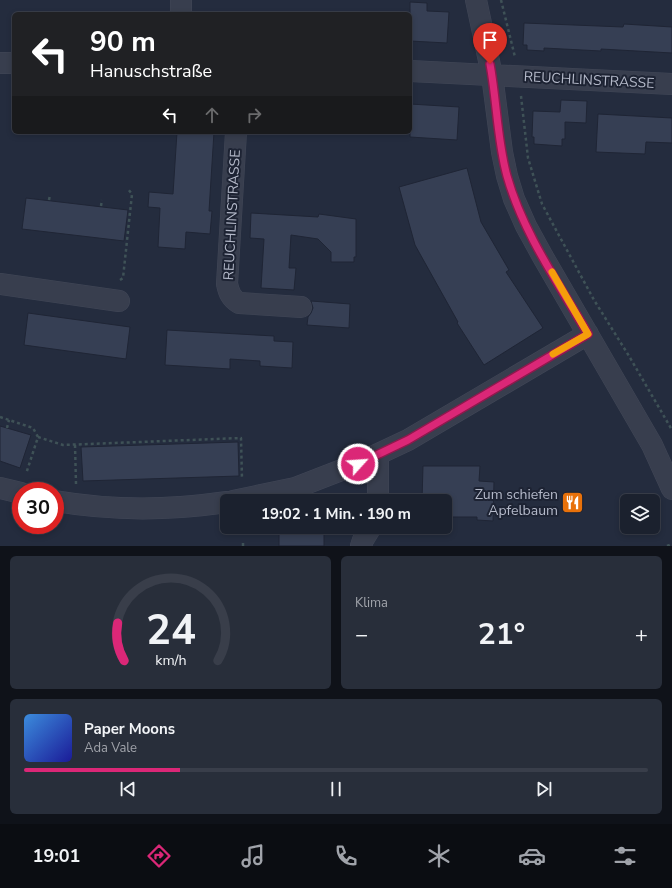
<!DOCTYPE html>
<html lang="de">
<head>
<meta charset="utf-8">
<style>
	:root { --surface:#1b212e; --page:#282e3a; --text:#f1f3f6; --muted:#a0a3aa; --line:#393e4a; --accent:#db2777 }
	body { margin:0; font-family:"Nunito Sans",sans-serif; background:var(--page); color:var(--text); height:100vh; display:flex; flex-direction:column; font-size:15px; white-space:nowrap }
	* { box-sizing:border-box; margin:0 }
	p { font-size:13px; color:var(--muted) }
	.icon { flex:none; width:22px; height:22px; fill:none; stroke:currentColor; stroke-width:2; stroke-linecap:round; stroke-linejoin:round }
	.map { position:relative; height:546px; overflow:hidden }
	.side { display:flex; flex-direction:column; gap:10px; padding:10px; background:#0f1219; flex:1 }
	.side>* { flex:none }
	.guide { position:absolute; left:12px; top:12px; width:400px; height:122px; border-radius:6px; box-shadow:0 2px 6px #0003,0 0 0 1px var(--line); background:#202124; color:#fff; overflow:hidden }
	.controls { position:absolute; left:620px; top:494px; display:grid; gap:8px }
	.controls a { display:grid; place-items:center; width:40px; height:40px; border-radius:6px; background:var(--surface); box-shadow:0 2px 6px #0003,0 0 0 1px var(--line); font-size:20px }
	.speed { position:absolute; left:12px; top:482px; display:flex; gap:8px; font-size:20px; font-weight:700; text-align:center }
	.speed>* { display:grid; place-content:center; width:52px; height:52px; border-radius:50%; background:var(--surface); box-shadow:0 2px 6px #0003,0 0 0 1px var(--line); line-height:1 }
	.speed .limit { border:6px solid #d22; background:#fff; color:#111 }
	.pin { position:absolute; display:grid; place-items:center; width:34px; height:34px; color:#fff; margin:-41px -17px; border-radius:50% 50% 50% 0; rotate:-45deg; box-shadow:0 0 4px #0007 }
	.pin .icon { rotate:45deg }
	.me { position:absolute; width:44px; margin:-22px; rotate:64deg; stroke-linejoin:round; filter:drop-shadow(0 0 3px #0008) }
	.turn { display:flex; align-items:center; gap:14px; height:84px; padding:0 12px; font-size:18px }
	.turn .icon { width:52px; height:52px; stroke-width:2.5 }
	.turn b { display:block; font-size:28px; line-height:34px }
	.lanes { display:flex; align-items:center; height:38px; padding:0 12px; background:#0003; justify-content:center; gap:20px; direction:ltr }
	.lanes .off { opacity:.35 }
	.big { font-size:30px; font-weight:700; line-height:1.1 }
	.side .card { flex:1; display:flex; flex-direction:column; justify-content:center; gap:6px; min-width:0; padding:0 14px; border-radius:6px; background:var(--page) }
	.side .dial { align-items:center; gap:0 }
	.dial svg { height:104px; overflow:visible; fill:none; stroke:var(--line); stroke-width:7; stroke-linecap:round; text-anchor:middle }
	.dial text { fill:var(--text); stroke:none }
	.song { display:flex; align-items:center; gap:12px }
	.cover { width:48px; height:48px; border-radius:6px; background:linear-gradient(135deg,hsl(210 70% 55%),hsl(240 70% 35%)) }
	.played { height:4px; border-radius:2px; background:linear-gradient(90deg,var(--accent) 25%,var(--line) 25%) }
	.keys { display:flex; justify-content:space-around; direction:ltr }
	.heat { display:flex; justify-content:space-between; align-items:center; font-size:22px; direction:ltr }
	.side .tiles { flex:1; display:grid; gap:10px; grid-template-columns:1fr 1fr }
	.card:last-child { grid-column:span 2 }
	.trip { position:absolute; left:220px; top:494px; width:232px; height:40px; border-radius:6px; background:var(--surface); box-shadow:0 2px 6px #0003,0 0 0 1px var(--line); font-weight:700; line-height:40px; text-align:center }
	.tab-bar { display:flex; height:64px; justify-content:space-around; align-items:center; background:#0b0d12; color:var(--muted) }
	.tab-bar .icon { width:28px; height:28px }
	.tab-bar .selected { color:var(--accent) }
	.tab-bar b { font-size:18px; color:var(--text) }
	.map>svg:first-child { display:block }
	.building { fill:#363f54; stroke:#1f2535 }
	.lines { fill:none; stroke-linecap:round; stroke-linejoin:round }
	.minor-casing { stroke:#414757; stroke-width:22 }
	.path { stroke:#3f5257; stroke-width:2.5; stroke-dasharray:3 3; stroke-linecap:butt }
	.minor { stroke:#383e4e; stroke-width:21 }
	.route-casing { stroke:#8e194d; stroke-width:10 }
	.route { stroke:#db2777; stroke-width:7 }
	.slow { stroke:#f59e0b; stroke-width:7 }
	.labels { text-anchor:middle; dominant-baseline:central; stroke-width:4; stroke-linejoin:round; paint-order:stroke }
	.street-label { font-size:14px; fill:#b4b9c9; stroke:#1d2333 }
	.poi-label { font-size:14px; fill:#b4b9c9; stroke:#1d2333; text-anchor:end }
</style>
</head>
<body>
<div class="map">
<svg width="672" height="546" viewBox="0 0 672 546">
	<rect width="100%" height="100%" fill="#242c3e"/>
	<path class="building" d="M410,2L427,3V11L449,12L447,43L410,41Z
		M524,23L623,27L624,24L672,27V53L601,49V51L544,48V51L527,50V45H523Z
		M561,100L587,101L586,123L565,122V139H562V146L534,144V137H532L533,111L560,112Z
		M410,104L459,107L457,140L410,137Z
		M598,114L672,118V143L646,142L645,154L596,152Z
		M177,132H214L209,211H212L210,234L186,232L185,249L158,247L160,208L148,207L149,192L173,194Z
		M467,168L481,222L509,270L506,272L543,328L484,365L457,323L458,322L415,245L399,187Z
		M26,198L128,210L124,241L22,229Z
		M251,213L318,217L319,214L356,219V257H354V262H331V252L318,239L291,235L289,268H296L294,290L261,288L264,239L250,238Z
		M311,301L350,304L349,328L307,325L308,317L311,313L313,308Z
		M28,313L130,327L126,359L24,345Z
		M167,330L274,336V341L293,342L292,368L260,366V361L230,359V369L165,365Z
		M0,426L31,435L20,468L0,461Z
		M238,442L239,476L83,481L81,447Z
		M423,466H480L479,481L494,482L493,521L477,520V517H445V501H422Z
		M279,527H324V546H279Z"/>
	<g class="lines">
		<defs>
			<path id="minor" d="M476,0L492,75L502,152L507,176L514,199L526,226L543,257L652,445L672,489
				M181,14V0
				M0,63H14
				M410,71L672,84
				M236,132L227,284C229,293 231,298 239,303L301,307
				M0,284L119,301
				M378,454V501
				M0,488L21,493
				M55,501C96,508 139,510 181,507C196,506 212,504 227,502
				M233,501L295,488L357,464L408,440L588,334
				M361,546L363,540L371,527"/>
		</defs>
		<use href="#minor" class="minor-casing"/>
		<path class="path" d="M501,0L515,57
			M521,96L528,158L542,204L594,300L629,356L672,430
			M49,200L50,195
			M101,206L102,200
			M120,280L123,278L132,194L128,189
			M0,417L33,428L38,437L26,474
			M7,428L9,420
			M38,437L63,445L241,438L242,479
			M75,445L76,484
			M243,546V543
			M667,546L672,544"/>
		<use href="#minor" class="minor"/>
	</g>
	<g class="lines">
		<defs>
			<path id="route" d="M358,464L408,440L588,334C559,284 523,233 507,176C497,140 497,102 490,64"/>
		</defs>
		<use href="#route" class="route-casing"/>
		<use href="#route" class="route"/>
		<path class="slow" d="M552,272L588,334L553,354"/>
	</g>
	<defs>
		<symbol id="restaurant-square" viewBox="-11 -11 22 22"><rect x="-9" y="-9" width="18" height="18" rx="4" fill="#e8710a" stroke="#1d2333"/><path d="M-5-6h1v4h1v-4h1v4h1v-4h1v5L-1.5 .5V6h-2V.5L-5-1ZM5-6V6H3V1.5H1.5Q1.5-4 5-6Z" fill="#fff"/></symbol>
	</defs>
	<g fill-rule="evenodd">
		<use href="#restaurant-square" x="560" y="490" width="25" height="25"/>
	</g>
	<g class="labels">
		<g class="street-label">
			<text transform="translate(589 80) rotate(3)">REUCHLINSTRASSE</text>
			<text transform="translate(232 215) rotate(-87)">REUCHLINSTRASSE</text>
		</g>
		<g class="poi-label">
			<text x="558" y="494">Zum schiefen<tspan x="558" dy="16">Apfelbaum</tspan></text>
		</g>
	</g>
</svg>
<div class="controls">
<a><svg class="icon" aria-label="layers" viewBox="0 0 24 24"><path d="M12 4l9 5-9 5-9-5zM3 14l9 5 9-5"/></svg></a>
</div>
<div class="speed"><div class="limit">30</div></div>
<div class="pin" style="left:490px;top:64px;background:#d93025"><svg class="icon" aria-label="arrive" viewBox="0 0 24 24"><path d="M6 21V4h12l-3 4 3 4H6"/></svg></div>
<svg class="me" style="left:358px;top:464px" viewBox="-20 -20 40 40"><circle r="17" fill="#db2777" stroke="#fff" stroke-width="3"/><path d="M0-11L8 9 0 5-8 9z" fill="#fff"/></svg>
<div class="trip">19:02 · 1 Min. · 190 m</div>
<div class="guide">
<div class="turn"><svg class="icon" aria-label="left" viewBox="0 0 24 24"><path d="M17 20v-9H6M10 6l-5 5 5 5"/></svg><div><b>90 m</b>Hanuschstraße</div></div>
<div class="lanes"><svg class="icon" aria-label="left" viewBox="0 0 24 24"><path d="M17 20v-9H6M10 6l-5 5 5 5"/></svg><svg class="icon off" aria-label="ahead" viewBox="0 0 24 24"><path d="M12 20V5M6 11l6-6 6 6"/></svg><svg class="icon off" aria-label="right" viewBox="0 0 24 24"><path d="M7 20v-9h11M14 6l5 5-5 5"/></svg></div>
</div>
</div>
<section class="side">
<div class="tiles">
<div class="card dial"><svg viewBox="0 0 100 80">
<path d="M14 69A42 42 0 1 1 86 69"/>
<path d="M14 69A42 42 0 0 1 9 40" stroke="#db2777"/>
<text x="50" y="56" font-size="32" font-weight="700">24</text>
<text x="50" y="72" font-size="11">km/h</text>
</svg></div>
<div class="card"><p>Klima</p>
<div class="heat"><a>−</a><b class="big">21°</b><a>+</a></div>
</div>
<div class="card">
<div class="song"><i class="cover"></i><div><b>Paper Moons</b><p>Ada Vale</p></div></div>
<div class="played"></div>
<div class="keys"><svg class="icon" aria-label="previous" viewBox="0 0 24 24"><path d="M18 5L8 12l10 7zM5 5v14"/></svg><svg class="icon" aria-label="pause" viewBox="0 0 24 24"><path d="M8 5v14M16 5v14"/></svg><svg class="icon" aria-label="next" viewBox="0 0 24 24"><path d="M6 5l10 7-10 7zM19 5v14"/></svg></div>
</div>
</div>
</section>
<nav class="tab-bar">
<b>19:01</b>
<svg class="icon selected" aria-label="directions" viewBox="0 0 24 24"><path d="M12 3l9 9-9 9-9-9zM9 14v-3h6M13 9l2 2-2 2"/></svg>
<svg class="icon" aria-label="music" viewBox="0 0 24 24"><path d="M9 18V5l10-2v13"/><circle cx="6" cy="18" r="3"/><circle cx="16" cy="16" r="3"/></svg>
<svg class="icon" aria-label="phone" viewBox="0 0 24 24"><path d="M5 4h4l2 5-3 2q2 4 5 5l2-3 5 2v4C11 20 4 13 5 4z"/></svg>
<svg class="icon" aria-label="climate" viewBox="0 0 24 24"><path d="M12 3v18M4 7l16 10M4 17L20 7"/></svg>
<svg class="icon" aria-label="car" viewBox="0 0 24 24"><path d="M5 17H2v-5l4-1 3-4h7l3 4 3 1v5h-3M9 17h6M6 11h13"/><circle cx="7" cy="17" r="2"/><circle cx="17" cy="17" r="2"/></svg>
<svg class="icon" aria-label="filters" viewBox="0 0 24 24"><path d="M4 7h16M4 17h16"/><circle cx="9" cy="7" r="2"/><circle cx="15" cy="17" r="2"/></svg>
</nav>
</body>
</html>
